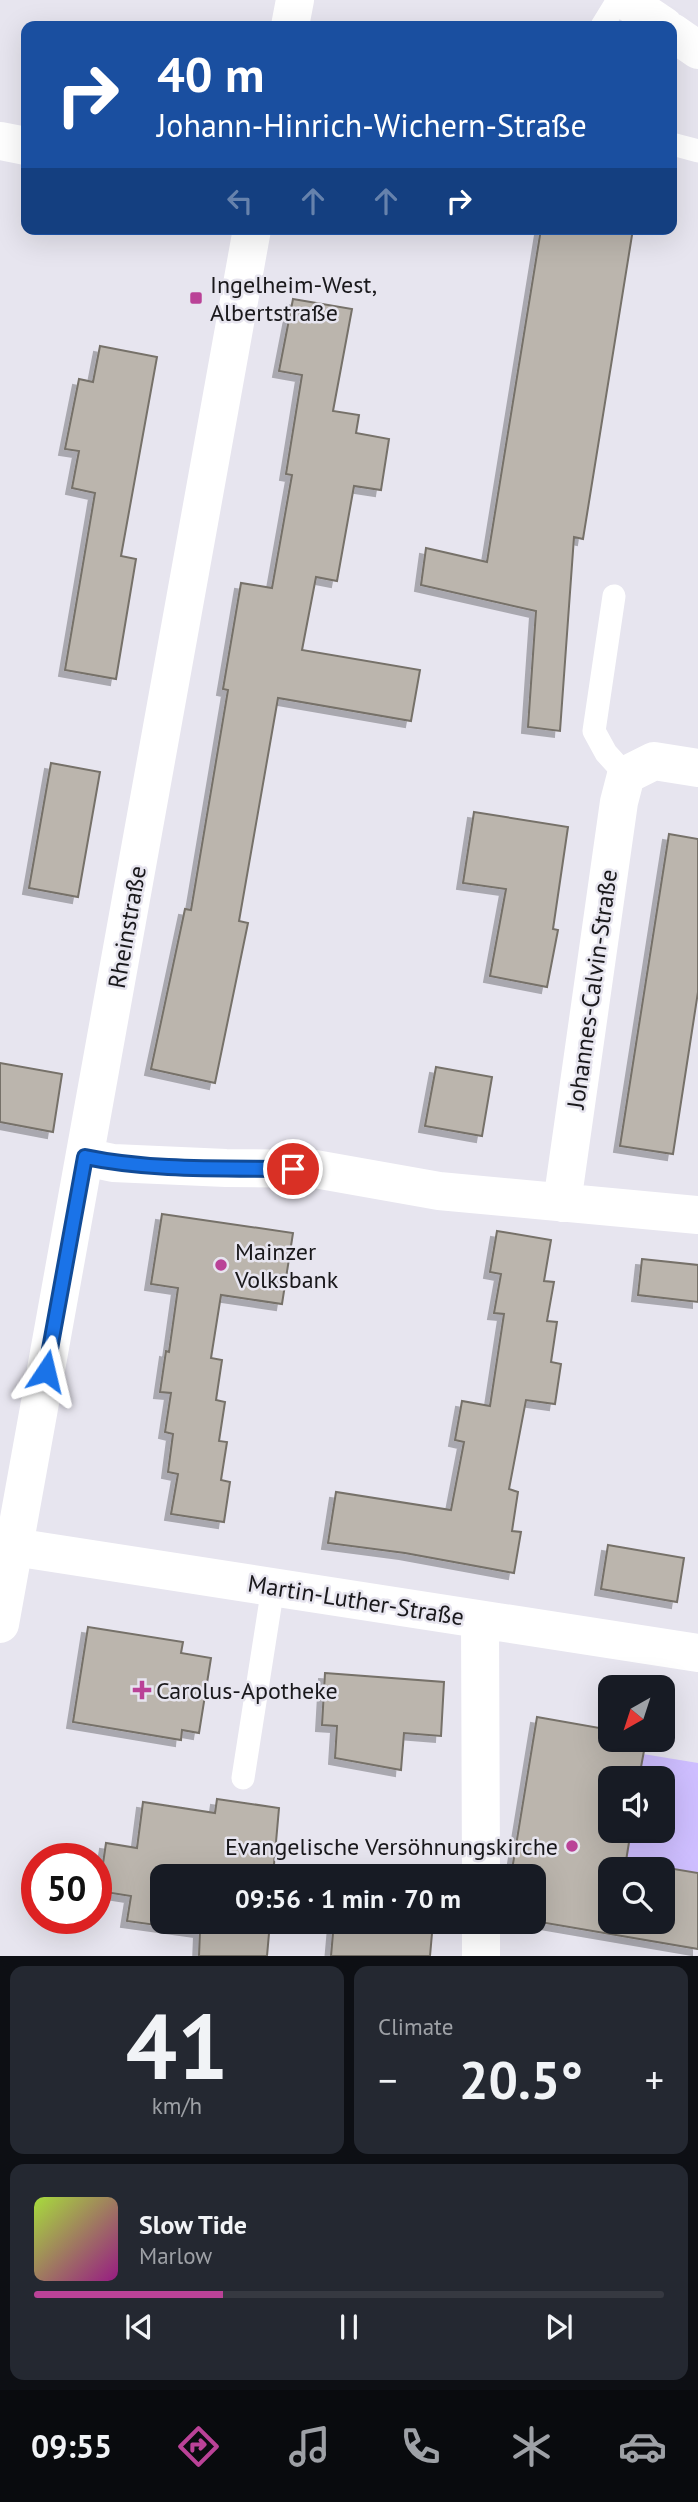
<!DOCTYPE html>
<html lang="en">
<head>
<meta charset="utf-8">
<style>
	:root { --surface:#171b24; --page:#242831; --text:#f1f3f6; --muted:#9ea1a6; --line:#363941; --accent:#ba4297 }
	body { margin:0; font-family:"PT Sans",sans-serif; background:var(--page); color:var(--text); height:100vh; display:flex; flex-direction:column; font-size:26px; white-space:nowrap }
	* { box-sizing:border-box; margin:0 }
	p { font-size:23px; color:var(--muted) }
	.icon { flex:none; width:38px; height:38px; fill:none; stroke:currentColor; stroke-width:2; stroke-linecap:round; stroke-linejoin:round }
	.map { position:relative; height:1956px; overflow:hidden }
	.sheet { display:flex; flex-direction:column; gap:10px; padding:10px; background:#0d0f14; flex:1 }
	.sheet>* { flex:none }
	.guide { position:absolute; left:21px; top:21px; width:656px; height:214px; border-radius:14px; box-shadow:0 7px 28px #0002; background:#1a4fa0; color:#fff; overflow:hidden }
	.needle { width:46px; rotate:219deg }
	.fabs { position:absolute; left:598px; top:1675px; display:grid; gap:14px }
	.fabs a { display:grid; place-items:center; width:77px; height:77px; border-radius:14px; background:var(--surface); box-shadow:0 7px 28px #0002; font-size:35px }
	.speed { position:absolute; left:21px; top:1843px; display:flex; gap:14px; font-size:35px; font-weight:700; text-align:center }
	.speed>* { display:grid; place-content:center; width:91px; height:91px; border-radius:50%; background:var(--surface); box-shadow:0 7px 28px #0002; line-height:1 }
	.speed .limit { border:10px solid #d22; background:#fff; color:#111 }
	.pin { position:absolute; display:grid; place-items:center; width:60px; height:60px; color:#fff; margin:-30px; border:4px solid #fff; border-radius:50%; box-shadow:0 2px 7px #0007 }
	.me { position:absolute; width:77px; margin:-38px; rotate:10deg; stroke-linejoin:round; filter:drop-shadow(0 0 5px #0008) }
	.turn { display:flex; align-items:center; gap:24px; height:147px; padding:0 21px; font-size:32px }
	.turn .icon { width:91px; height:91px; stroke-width:2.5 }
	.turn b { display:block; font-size:49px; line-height:60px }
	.lanes { display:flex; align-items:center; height:66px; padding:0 21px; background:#0003; justify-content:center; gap:35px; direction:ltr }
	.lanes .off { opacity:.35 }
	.big { font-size:52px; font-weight:600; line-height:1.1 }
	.sheet .card { flex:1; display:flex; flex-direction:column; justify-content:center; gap:10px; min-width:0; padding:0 24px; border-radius:14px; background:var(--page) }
	.sheet .dial { align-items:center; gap:0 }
	.dial b { font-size:91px; line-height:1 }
	.song { display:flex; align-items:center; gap:21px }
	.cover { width:84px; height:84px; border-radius:10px; background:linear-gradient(135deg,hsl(80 70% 55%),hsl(310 70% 35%)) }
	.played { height:7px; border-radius:4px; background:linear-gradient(90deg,var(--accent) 30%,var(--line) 30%) }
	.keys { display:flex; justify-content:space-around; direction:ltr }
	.heat { display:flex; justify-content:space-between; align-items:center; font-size:38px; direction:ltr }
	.sheet .tiles { flex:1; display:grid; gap:10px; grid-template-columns:1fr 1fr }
	.card:last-child { grid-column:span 2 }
	.trip { position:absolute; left:150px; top:1864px; width:396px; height:70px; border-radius:14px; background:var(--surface); box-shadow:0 7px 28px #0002; font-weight:600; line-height:70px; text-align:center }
	.menu { display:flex; height:112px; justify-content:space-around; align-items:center; background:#090b0e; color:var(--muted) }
	.menu .icon { width:49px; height:49px }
	.menu .active { color:var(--accent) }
	.menu b { font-size:32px; color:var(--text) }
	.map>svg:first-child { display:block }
	.green { fill:#cebeff }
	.building { fill:#bbb5ad; stroke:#767169; stroke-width:2; fill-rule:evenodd; filter:url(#shadow) }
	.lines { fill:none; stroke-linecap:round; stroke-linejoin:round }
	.lane { stroke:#fff; stroke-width:23 }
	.street { stroke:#fff; stroke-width:38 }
	.secondary { stroke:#fff; stroke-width:38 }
	.route-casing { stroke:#114b97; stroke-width:18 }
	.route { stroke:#1a73e8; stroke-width:12 }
	.poi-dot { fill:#ba4297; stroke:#e7e5ef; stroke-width:2.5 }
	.labels { text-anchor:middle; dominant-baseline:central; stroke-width:5; stroke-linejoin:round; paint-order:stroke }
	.poi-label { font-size:24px; fill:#19181b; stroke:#e7e5ef; text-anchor:start }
	.street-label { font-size:24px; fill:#19181b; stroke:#e7e5ef }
</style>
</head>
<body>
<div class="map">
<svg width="698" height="1956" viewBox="0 0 698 1956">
	<defs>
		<filter id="shadow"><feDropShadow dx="-6" dy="6" stdDeviation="0" flood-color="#0004"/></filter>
	</defs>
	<rect width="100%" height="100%" fill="#e7e5ef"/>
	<path class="green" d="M643,1754L698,1763V1873L626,1861L631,1831L663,1830V1778H639Z"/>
	<path class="building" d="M541,229H633L583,539L574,537L560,731L528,727L536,611L421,585L426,548L487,562Z
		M293,299L352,309L333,411L359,415L356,433L389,439L381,490L354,486L337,581L316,577L302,650L420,670L411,721L278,698L239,921L248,923L215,1083L151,1069L185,909L191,910L228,690L223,689L241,583L272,588L292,475L286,474L302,375L279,371Z
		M100,346L157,357L121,556L136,559L116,679L65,670L95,493L72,488L79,451L65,449L79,379L93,382Z
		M51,763L100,772L78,897L29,888Z
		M474,812L568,827L553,929L558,930L547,987L490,976L506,889L463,883Z
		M669,834L698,839V992L673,1154L620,1146Z
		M0,1063L62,1074L53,1132L0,1122Z
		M436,1067L492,1077L482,1136L425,1126Z
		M162,1214L293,1233L282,1304L221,1295L211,1358L222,1360L216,1400L225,1402L219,1441L227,1442L221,1480L230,1482L224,1522L171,1514L178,1474L168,1472L173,1434L165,1432L171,1393L160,1392L166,1351L169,1352L178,1288L151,1284Z
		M497,1231L551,1240L544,1281L554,1282L547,1321L557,1322L551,1362L561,1364L555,1404L526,1400L509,1489L518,1492L512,1531L521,1532L514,1573L405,1553L328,1543L336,1492L451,1510L464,1442L455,1440L462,1401L490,1406L504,1314L494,1313L501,1274L490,1272Z
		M642,1259L698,1265V1302L638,1295Z
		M608,1545L684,1558L677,1602L601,1589Z
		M88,1627L183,1642L181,1653L211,1658L199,1733L182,1730L181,1740L73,1722Z
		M325,1673L444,1682L441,1736L404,1733L401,1770L335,1758L337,1726L322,1725Z
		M537,1717L611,1730V1740H646L639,1778H611V1830H631L626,1861L698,1873V1949L534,1921V1876H511ZM611,1869H663V1922H611Z
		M217,1799L279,1808L273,1876H163V1922H270L267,1956H199L200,1931L127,1921L131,1896L99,1891L106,1843L137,1848L143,1802L215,1813Z
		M334,1922H433L430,1956H331Z"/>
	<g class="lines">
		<path class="lane" d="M602,26L618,0
			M672,144L698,151
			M614,596L594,731L606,753L626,775
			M243,1778L273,1587"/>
		<path class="street" d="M625,0L664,26
			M672,32L698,50
			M0,141L26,146
			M85,1157L113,1163L226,1168L315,1169L439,1191L698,1215
			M562,1203L619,802L626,775L654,761L698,768
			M14,1547L698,1653
			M480,1620L481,1876
			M481,1922V1956"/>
		<path class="secondary" d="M290,26L295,0
			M0,1624L252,229"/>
	</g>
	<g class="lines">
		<defs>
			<path id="route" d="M46,1371L85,1157C152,1171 224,1168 293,1169"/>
		</defs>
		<use href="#route" class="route-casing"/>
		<use href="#route" class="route"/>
	</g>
	<g class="poi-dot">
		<rect x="189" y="291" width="14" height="14" rx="3.5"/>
		<circle cx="221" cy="1265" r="7"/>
		<path d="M138.5 1679.5h7v7h7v7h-7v7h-7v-7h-7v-7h7z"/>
		<circle cx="572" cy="1846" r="7"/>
	</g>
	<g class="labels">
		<g class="poi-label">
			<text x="210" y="284">Ingelheim-West,<tspan x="210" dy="28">Albertstraße</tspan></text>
			<text x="235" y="1251">Mainzer<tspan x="235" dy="28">Volksbank</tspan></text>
			<text x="156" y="1690">Carolus-Apotheke</text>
			<text x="558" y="1846" text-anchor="end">Evangelische Versöhnungskirche</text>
		</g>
		<g class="street-label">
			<text transform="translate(127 927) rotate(-80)">Rheinstraße</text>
			<text transform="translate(592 989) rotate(-82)">Johannes-Calvin-Straße</text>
			<text transform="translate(356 1600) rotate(9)">Martin-Luther-Straße</text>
		</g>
	</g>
</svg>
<div class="fabs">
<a><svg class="needle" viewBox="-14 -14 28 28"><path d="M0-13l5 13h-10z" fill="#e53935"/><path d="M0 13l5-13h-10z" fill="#9ea1a6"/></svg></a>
<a><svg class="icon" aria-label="sound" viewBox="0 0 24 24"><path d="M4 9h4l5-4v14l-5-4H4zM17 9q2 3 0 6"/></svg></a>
<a><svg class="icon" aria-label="search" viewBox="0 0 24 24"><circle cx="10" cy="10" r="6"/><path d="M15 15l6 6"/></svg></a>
</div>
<div class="speed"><div class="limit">50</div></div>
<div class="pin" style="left:293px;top:1169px;background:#d93025"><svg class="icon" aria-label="arrive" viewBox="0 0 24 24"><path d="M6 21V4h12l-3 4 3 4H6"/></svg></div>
<svg class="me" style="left:46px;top:1371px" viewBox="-20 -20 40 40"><path d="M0-17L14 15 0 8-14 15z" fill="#1a73e8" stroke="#fff" stroke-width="4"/></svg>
<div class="trip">09:56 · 1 min · 70 m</div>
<div class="guide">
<div class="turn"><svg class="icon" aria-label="right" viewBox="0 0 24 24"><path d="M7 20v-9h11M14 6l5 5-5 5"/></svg><div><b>40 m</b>Johann-Hinrich-Wichern-Straße</div></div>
<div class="lanes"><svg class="icon off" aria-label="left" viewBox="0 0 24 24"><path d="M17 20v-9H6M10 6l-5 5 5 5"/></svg><svg class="icon off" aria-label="ahead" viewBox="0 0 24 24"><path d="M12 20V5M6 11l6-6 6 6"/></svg><svg class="icon off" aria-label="ahead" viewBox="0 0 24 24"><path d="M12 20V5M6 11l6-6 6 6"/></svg><svg class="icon" aria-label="right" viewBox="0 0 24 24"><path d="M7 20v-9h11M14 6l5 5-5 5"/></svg></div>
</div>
</div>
<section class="sheet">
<div class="tiles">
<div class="card dial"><b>41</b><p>km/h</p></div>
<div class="card"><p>Climate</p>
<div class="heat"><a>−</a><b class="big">20.5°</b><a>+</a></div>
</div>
<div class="card">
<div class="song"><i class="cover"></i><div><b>Slow Tide</b><p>Marlow</p></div></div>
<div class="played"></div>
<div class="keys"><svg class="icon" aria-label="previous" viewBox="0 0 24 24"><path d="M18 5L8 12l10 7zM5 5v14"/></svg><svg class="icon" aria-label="pause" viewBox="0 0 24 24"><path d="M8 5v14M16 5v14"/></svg><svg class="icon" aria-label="next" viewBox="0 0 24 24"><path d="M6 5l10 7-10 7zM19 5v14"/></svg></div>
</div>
</div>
</section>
<nav class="menu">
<b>09:55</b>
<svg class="icon active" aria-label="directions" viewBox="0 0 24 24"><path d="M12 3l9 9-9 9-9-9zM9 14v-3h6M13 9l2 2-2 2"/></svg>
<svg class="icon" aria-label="music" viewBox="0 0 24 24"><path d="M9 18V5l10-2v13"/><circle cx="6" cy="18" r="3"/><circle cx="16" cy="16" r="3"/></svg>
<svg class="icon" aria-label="phone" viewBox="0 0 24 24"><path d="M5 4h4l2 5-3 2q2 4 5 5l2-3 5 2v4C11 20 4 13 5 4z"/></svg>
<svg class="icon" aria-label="climate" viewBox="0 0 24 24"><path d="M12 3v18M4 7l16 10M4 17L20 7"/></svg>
<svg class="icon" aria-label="car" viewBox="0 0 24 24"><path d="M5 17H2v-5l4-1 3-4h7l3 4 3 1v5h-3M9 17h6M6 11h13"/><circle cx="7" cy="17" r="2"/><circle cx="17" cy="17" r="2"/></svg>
</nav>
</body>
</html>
